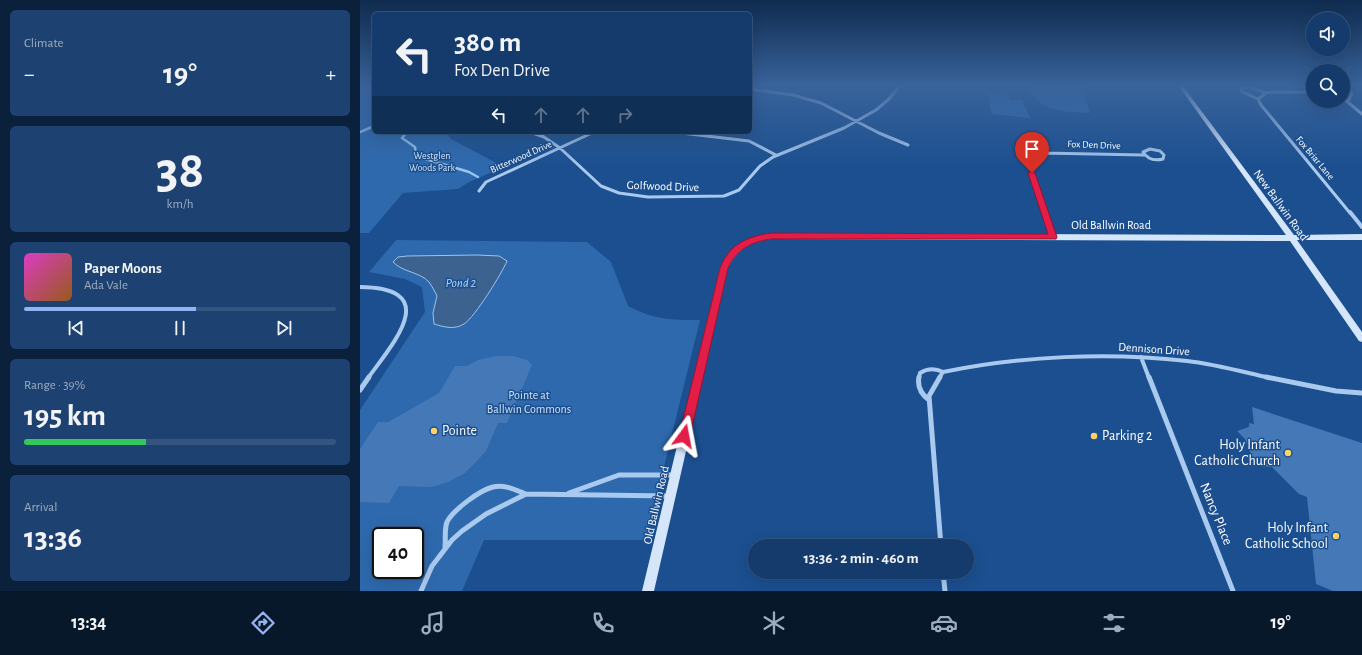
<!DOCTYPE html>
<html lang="en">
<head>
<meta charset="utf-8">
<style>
	:root { --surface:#143b6b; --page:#1d4271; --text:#f1f3f6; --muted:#9dadc1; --line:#33557e; --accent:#95b2f1 }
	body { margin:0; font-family:"Alegreya Sans",sans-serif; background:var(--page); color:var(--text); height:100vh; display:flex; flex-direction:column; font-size:15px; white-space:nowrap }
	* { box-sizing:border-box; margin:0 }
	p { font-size:13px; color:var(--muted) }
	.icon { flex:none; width:22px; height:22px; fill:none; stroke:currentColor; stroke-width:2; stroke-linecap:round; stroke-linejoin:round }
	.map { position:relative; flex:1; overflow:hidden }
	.panel { display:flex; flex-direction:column; gap:10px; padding:10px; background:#0b203b; width:360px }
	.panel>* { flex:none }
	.banner { position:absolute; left:12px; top:12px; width:380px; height:122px; border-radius:6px; box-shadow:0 4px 16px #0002,0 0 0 1px var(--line); background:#143b6b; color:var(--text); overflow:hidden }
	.fabs { position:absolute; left:946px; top:12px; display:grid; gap:8px }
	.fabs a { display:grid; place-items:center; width:44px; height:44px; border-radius:50%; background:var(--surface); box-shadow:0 4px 16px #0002,0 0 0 1px var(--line); font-size:20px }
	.speed { position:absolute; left:12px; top:527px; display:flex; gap:8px; font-size:20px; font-weight:700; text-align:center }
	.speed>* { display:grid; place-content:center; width:52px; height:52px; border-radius:50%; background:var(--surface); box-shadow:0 4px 16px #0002,0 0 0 1px var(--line); line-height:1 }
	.speed .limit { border:2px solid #111; border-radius:6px; background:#fff; color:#111 }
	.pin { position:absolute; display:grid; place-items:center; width:34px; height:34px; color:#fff; margin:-41px -17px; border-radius:50% 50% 50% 0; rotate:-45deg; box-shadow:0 0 4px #0007 }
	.pin .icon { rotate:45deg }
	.me { position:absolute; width:44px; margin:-22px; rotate:13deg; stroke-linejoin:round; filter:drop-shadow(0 0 3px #0008) }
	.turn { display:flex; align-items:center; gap:14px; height:84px; padding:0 16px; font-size:18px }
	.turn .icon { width:52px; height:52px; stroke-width:2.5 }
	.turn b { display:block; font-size:28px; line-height:34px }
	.lanes { display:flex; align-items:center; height:38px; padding:0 16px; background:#0003; justify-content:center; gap:20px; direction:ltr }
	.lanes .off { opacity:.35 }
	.big { font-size:30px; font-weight:600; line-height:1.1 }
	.panel .card { flex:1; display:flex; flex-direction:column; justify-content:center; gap:6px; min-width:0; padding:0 14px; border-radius:6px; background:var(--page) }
	.panel .dial { align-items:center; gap:0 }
	.dial b { font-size:52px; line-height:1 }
	.song { display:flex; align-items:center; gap:12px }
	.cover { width:48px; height:48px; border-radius:6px; background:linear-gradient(135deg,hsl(310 70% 55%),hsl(30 70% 35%)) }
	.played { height:4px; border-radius:2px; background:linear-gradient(90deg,var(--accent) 55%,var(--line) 55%) }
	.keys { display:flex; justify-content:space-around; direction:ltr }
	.heat { display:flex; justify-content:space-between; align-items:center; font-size:22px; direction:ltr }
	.charge { height:6px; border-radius:3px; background:linear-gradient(90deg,#34c759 39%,var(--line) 0) }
	.trip { position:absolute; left:388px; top:539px; width:226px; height:40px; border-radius:20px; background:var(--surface); box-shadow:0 4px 16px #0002,0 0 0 1px var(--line); font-weight:600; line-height:40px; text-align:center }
	.tabs { display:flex; height:64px; justify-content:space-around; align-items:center; background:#08182b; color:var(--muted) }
	.tabs .icon { width:28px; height:28px }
	.tabs .current { color:var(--accent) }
	.tabs b { font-size:18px; color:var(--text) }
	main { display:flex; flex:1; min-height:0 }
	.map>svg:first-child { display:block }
	.green { fill:#2e69ad; fill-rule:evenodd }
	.water { fill:#3c6290; stroke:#9cc4f0 }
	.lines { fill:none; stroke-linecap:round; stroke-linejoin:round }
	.stream { stroke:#9cc4f0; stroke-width:2.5 }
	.building { fill:#4478b7 }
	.street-far2 { stroke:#a9c9ee; stroke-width:3 }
	.street-far1 { stroke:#a9c9ee; stroke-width:4 }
	.street { stroke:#a9c9ee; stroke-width:5 }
	.secondary { fill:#d6e6fa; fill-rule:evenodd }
	.route { fill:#e11d48; stroke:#92132f }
	.poi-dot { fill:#ffd166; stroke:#1b4f8f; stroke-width:1.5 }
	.labels { text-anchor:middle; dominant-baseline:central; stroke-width:3; stroke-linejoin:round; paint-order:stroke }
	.far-street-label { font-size:10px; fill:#fff; stroke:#1b4f8f }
	.far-park-label { font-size:10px; fill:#cfe3fa; stroke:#1b4f8f }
	.street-label { font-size:12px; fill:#fff; stroke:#1b4f8f }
	.park-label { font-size:12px; fill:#cfe3fa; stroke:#1b4f8f }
	.water-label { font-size:13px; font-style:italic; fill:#b5d3f5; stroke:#1b4f8f }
	.near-poi-label { font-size:14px; fill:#fff; stroke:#1b4f8f; text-anchor:start }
	.near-street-label { font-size:14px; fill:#fff; stroke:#1b4f8f }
</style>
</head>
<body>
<main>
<section class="panel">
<div class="card"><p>Climate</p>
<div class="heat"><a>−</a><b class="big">19°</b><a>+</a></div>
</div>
<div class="card dial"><b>38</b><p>km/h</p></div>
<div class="card">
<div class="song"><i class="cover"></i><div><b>Paper Moons</b><p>Ada Vale</p></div></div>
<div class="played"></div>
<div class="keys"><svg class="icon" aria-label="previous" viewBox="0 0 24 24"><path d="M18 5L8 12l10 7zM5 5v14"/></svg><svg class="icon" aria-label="pause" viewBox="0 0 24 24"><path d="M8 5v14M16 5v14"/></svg><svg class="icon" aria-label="next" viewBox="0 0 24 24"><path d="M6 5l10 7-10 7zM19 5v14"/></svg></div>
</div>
<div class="card"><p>Range · 39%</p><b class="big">195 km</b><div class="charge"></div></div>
<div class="card"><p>Arrival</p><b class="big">13:36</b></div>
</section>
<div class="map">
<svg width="1002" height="591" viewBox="0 0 1002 591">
	<rect width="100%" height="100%" fill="#1b4f8f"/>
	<path class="green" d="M0,85H14V132H86L91,139L144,167L109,182L98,189L43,193L9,233H0Z
		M705,85H722L730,113C710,113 676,111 669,88Z
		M646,93L651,100H662L670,118L632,114L629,105L631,103L628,94Z
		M36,240L227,242L251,262L268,306C295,320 310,320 340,320L286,540H124L102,591H0V410L65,312L62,287L45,279L9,272ZM21,536H55V570H21Z"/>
	<path class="water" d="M117,255L139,256L147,261C142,273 115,317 104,324C94,330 84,327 74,324L73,313L77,296C75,292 72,286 69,282C60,272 42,272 33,262L38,257L47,256Z"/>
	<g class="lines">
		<path class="stream" d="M0,132L14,126
			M47,132L42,138L55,147L56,156L109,172L118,177"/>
	</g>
	<path class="building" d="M137,356H154L167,360L172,365L147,423H138L126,451L117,461L105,473L88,482L72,487L39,486L29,503L0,502V449L18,422H28L79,393L95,366H107L118,360Z
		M892,407L1002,443V591H973L956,584L947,497L939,494L912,467L900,466L892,456L885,439L877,431L889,427V423L894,424Z"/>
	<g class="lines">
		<path class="street-far2" d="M983,88L992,94L988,101
			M390,89L433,95L461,103L519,133L548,145
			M953,92H911L906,93L898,99L901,105L990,213
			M983,98L1002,114
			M898,99L881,91L882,88L890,87L906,93
			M170,132L184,137L200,148L241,186L259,193L288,197L364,196L379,190L400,166L413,157L484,128L516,110L529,99L540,85
			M313,132L389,141L416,155
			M790,149L800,151L804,155L803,159C795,161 788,160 783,152Z
			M672,160L661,154L659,149L668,147L682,153
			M119,191L126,182L234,132
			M685,213L672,173V160L682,153L784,155"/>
		<path class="street-far1" d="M685,212L693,237
			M990,212L1002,227
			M0,287C82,288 35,341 8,378
			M781,357L789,378
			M559,378L560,373C568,368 575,368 583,372
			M579,378L583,372C661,356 748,352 827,361C855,364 883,372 910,378"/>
		<path class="street" d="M559,377C557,387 561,394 569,400
			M580,377L569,396L581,546
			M789,377L873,591
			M906,377L976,391L1002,393
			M0,390L9,377
			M209,493L259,475H314
			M85,547C86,539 84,530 87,522C93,510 120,490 133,487C144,484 156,490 166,494
			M583,572L585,591
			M61,591L72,566L92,540L102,531L126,514L166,494L309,496"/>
		<path class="secondary" d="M818,85H822L934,235L1002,234V240H937L1002,332V342L999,341L930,241L412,239C392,241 377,249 368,268L294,591H282L360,268C372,244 386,237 412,233L926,235Z"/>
	</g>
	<linearGradient id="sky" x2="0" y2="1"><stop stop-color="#0f2b4f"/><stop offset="0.51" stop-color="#39639b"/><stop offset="1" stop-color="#39639b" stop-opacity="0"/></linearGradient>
	<rect width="1002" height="167" fill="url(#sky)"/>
	<path class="route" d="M672,171L675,173L697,237L696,239H412C393,241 376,249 368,268L330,436L328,440L324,441L320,440L319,436L360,268C369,244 388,236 412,233L688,234L668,173Z"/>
	<g class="poi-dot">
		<circle cx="74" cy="431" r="4"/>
		<circle cx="734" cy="436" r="4"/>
		<circle cx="928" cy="453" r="4"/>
		<circle cx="976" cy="536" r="4"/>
	</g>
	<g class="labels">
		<g class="far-street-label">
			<text transform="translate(734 145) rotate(2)">Fox Den Drive</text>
			<text transform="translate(161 157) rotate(-24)">Bitterwood Drive</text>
			<text transform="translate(955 158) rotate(50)">Fox Briar Lane</text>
		</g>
		<g class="far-park-label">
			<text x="72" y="156">Westglen<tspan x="72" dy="12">Woods Park</tspan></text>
		</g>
		<g class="street-label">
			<text transform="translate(303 186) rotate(2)">Golfwood Drive</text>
			<text transform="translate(921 205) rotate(54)">New Ballwin Road</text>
			<text x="751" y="225">Old Ballwin Road</text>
			<text transform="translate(794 349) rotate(4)">Dennison Drive</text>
			<text transform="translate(296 505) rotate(-77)">Old Ballwin Road</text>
		</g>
		<g class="park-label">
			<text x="169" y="395">Pointe at<tspan x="169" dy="14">Ballwin Commons</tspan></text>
		</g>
		<g class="water-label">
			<text x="101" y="283">Pond 2</text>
		</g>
		<g class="near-poi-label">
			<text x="82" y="431">Pointe</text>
			<text x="742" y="436">Parking 2</text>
			<text x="920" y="445" text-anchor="end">Holy Infant<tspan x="920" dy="16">Catholic Church</tspan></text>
			<text x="968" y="528" text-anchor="end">Holy Infant<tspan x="968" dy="16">Catholic School</tspan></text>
		</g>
		<g class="near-street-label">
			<text transform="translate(856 514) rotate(68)">Nancy Place</text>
		</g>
	</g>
</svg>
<div class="fabs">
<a><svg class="icon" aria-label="sound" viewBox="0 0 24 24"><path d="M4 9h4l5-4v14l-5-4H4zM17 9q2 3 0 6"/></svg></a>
<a><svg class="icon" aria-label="search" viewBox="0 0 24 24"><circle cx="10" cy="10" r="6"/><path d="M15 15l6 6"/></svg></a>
</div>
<div class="speed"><div class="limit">40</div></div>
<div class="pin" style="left:672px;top:173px;background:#d93025"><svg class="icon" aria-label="arrive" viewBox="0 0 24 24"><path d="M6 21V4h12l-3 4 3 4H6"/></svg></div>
<svg class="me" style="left:324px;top:436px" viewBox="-20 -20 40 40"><path d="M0-17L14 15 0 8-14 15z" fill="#e11d48" stroke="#fff" stroke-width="4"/></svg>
<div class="trip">13:36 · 2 min · 460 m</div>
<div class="banner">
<div class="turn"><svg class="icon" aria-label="left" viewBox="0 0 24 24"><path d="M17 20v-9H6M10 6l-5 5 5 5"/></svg><div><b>380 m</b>Fox Den Drive</div></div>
<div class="lanes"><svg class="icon" aria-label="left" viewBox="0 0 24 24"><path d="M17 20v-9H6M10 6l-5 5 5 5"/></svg><svg class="icon off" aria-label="ahead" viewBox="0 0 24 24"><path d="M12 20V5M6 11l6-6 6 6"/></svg><svg class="icon off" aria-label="ahead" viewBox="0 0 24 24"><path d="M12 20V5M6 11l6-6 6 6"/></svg><svg class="icon off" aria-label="right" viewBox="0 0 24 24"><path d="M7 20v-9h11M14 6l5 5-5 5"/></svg></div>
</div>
</div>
</main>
<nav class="tabs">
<b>13:34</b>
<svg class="icon current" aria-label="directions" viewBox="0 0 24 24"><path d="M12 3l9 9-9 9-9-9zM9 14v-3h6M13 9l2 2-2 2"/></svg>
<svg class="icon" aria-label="music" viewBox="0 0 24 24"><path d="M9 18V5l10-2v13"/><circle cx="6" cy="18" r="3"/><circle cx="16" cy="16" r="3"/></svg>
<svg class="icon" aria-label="phone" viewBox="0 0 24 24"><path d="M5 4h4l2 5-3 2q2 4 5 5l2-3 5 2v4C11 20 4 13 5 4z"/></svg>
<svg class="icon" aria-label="climate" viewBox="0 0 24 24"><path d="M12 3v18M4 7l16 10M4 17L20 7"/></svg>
<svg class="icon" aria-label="car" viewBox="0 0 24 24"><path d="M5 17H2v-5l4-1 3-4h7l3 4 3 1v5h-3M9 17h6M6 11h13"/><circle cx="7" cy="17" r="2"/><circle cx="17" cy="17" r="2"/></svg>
<svg class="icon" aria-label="filters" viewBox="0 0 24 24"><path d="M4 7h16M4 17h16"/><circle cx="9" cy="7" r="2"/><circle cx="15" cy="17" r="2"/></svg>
<b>19°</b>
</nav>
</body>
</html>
